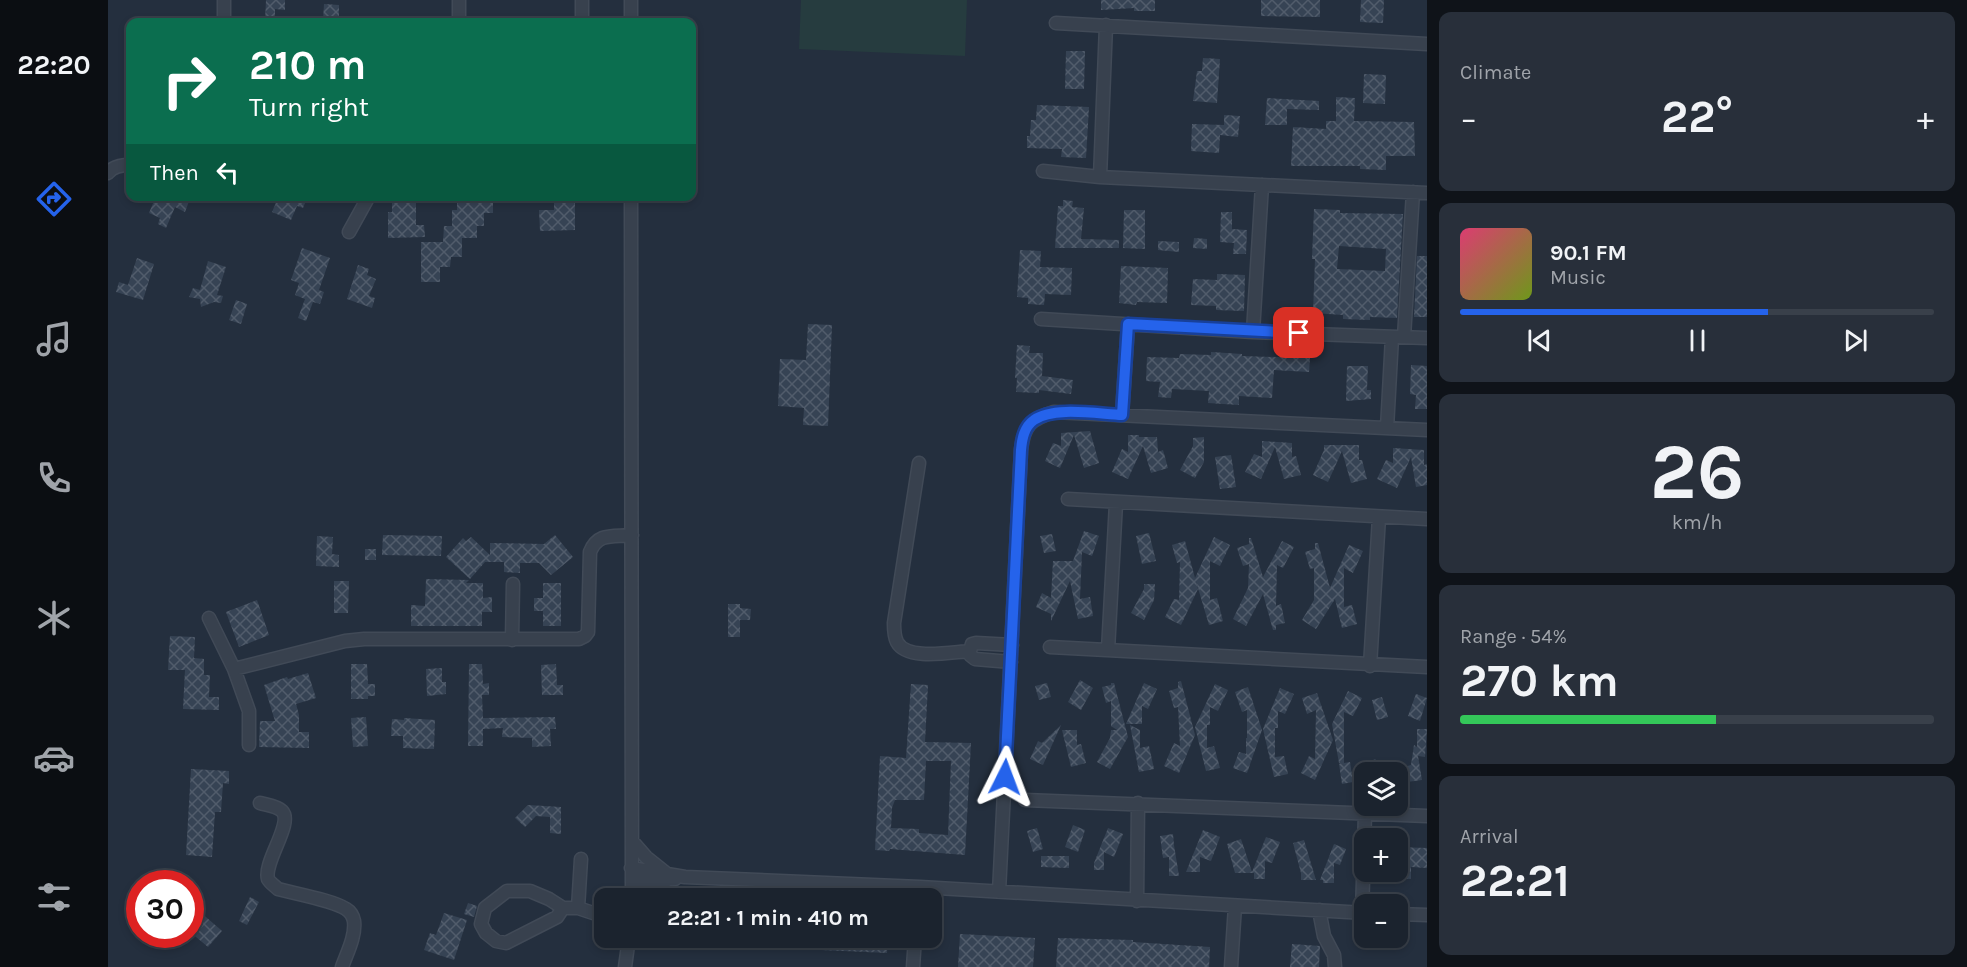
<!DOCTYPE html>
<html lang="en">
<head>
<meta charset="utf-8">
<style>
	:root { --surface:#1b232e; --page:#282f3a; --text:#f1f3f6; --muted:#a0a4aa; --line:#39404a; --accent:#2563eb }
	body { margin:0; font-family:Karla,sans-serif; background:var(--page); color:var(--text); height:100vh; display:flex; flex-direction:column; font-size:22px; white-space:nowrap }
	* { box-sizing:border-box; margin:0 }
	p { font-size:20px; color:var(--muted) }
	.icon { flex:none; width:33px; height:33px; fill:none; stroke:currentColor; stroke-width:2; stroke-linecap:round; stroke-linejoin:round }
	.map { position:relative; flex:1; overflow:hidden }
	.side { display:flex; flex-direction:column; gap:12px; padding:12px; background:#0f1319; width:540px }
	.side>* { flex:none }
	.top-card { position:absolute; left:18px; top:18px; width:570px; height:183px; border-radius:12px; box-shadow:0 3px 9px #0003,0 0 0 2px var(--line); background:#0b6e4f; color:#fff; overflow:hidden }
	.fabs { position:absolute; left:1246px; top:762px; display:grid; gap:12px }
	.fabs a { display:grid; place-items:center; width:54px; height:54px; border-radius:12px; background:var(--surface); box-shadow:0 3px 9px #0003,0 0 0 2px var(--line); font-size:30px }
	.speed { position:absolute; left:18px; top:870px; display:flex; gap:12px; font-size:30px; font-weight:700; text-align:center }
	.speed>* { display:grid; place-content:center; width:78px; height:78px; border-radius:50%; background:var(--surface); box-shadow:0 3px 9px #0003,0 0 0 2px var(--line); line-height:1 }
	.speed .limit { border:9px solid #d22; background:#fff; color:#111 }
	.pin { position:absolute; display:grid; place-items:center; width:51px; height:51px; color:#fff; margin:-26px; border-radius:12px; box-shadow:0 3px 9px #0006 }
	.me { position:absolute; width:66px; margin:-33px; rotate:3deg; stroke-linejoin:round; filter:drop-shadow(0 0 4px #0008) }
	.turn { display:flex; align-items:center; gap:21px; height:126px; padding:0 24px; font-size:27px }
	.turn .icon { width:78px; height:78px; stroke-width:2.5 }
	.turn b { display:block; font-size:42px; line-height:51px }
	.then { display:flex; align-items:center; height:57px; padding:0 24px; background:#0003; gap:12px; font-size:22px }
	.big { font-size:45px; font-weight:700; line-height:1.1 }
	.side .card { flex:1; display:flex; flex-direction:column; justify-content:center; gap:9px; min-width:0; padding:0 21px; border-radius:12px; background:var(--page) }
	.side .dial { align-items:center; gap:0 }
	.dial b { font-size:78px; line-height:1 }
	.song { display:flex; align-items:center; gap:18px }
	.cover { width:72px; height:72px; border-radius:9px; background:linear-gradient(135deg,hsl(340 70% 55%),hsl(80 70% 35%)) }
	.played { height:6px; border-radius:3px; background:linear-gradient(90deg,var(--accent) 65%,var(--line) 65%) }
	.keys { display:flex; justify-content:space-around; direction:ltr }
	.heat { display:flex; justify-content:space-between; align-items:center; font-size:33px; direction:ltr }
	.charge { height:9px; border-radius:4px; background:linear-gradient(90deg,#34c759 54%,var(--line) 0) }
	.trip { position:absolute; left:486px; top:888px; width:348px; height:60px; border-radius:12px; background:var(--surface); box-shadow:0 3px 9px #0003,0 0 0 2px var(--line); font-weight:700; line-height:60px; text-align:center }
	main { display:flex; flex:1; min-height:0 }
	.tab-bar { display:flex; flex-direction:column; width:108px; justify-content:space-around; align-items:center; background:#0b0e12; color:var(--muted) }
	.tab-bar .icon { width:42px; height:42px }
	.tab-bar .on { color:var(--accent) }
	.tab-bar b { font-size:27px; color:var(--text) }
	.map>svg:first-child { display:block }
	.park { fill:#263c3f }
	.building { fill:url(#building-cross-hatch); fill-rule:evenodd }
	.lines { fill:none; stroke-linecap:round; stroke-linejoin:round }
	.minor-casing { stroke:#414a57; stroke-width:15 }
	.minor { stroke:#38414e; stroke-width:12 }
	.route-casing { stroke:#184099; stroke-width:15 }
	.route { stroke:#2563eb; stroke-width:10 }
</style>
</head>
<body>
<main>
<nav class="tab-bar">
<b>22:20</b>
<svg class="icon on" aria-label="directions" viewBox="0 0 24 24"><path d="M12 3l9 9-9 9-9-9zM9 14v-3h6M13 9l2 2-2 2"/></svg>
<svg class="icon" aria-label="music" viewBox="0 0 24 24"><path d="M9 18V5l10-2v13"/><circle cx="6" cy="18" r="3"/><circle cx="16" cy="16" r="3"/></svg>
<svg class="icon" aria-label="phone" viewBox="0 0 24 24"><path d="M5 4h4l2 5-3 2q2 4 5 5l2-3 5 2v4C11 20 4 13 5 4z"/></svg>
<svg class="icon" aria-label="climate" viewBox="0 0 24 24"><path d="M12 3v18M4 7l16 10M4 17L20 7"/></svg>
<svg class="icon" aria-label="car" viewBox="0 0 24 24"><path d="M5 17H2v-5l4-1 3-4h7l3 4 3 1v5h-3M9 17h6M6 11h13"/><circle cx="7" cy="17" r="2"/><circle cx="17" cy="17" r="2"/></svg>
<svg class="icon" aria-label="filters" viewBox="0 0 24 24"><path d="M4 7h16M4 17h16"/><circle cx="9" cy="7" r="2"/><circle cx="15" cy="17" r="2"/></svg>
</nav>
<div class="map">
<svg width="1319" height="967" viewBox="0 0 1319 967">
	<defs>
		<pattern id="building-cross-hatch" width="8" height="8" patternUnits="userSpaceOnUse" patternTransform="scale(1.5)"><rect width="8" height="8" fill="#364354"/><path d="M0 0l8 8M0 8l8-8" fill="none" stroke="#515c6b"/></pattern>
	</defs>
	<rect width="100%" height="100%" fill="#242f3e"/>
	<path class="park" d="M693,0H859L857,56L691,49Z"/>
	<path class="building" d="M158,0H177V10L167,9V21H157Z
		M993,0H1047V11H1026V8L993,10Z
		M1153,0H1212V17L1153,16Z
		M1253,0H1276L1275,23L1252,22Z
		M216,4L231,5V22H215Z
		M958,51H977L976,89H957Z
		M1095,58L1112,59L1109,103L1085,101L1089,71H1094Z
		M1256,74L1278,75L1277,104L1255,103Z
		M1228,97L1247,98L1246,121L1306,122L1307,156H1278V170L1252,169V166H1183L1185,127L1218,129V121H1228Z
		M1159,98L1211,101V110L1179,109V125H1157Z
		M929,105L981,107L978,158L953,157L954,149L919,148V136H922L923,120H928Z
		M1116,115L1132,116L1130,137L1112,135L1111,153L1083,151L1084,124L1116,125Z
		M48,196H83L77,212L67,207L58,228L50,224L52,218L41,213Z
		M200,196L195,208L189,206L183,220L164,212L170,198L168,196Z
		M288,196H308V225H316L317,237L280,238V212H284V199H288Z
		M349,196H385V213H376V226H369V238H354V257H343L342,267H332V282H313V242H335L336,226H344V210H349Z
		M446,196H467V230L432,231L431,210H446Z
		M955,200L965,201L964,207L976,208L973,239L1011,240V248H947L950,206H955Z
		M1206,209L1232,210V213L1295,214L1289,318L1262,317V320L1235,319V315L1205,313L1207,259H1204ZM1231,246L1278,249L1277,271L1229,269Z
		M1016,210H1037V249L1015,248Z
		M1113,212H1124V229L1139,230L1138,254H1125L1126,243L1112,242Z
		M1086,238L1099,239V249L1085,248Z
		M1050,241L1071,242V252L1050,250Z
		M194,248L222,258L211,290L216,292L212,304L205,302L198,321L190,318L197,299L187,295L191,283L183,280Z
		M912,250L933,251L932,267L964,268L963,295L937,294L936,305L920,304V298L909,297Z
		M1309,256H1319V317H1306Z
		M29,258L46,264L35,300L8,292L11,282L20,285Z
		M100,261L118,267L109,295L115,296L113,303L106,302L93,307L92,299L81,297L85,288L92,290Z
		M250,265L261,269L259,275L268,279L261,296L267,298L264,308L239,299Z
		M1013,266L1060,268L1059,303L1029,302L1028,305L1011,303Z
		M1109,274L1137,275L1136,311L1108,310V306L1083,305L1085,279L1109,280Z
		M128,300L139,304L133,324L121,320Z
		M700,324L724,325L720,426L695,425L696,408L670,406L672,359L698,360Z
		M909,345L922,346L921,353H935L934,376L965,380L963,394L931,390V393L908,392L909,378H907Z
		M1103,352L1134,354V356L1202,358L1201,372L1166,370L1164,398L1131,396V405L1100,403L1101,391L1064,389L1063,398L1050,397L1052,382L1038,381L1039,357L1071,358L1072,354L1103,355Z
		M1303,365L1319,366V409H1307L1308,395L1302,394Z
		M1239,366H1260L1259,390H1263V399L1238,401Z
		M982,431L991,463L976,468L966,435L952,468L937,461L945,443L953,446V433Z
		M1020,435H1031V437H1049L1050,452L1055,450L1060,468L1043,473L1035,446L1020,479L1004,472L1014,449L1020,452Z
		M1096,437V462L1087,478L1072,470L1085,446V438Z
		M1154,441L1184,443V457L1188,456L1193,475L1176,479L1167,447L1153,479L1137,472L1146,454L1154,457Z
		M1216,445H1251V460H1254L1259,479L1243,483L1234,451L1220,482L1205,475L1216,450Z
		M1285,448L1316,450V465L1319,464V485L1308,487L1303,457L1289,488L1269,479L1278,460L1285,463Z
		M1123,455L1128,487L1112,489L1107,457Z
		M976,531L991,536L984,556L974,552L972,599L982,597L985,616L970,619L962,581L943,621V614L928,607L934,593L943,598L945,561H965Z
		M1041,533L1048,561L1034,564L1028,536Z
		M944,534L948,551L936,553L932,536Z
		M275,535L334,536L333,556L274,555Z
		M447,535L465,557L443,575L431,563H412V573L396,572V562H377L362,579L338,557L355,538L358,541L363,537L382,555V543L436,544Z
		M209,536L225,537L224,554L231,555V567L208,566Z
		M1106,537L1122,545L1112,566L1102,561V600L1109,598L1115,621L1101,625L1087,578Z
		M1141,538H1143L1155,577L1174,541L1186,547L1175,568L1169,565L1168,606L1173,604L1177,623L1168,625V630H1165L1155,594L1138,626L1125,619L1140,588L1141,564L1135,566L1129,548L1141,544Z
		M1077,541L1090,589L1073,625L1057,617L1066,599L1071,600L1072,562L1069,563L1064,545Z
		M1207,543H1210L1222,588L1241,545L1255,551L1245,573L1236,568V607L1244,605L1249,624L1234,628L1227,599L1208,629L1194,620L1206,600V568L1202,569L1197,552L1207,549Z
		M257,549H268V560H257Z
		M318,579L361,580L358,583H375V598L384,597V612H374V626H303V605L317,606Z
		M226,581H241L240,613H226Z
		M435,583H453V626H435V611H426V598H435Z
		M1036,584H1047L1046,600L1036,620L1023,613L1036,589Z
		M149,600L161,635L131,647L118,612Z
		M620,604H632V608L643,609L642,620H632V637H620Z
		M62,636L87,637L86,658L96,659V675H102L101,697H111V710L75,709L77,670H60Z
		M243,664H259L260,684H267V696H260V699H243Z
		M361,664H374L375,684L381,683V695H374L375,718L447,717L448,729H442L443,746L424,747V738L394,737L395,728L375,729V746H360Z
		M448,664L449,685H455V695H434L433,665Z
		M334,668V682H338V694L319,696L318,669Z
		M200,673L208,698L188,704L191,715V732H201V748L151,747L152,721H167L156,685L179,677L180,679Z
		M972,680L985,688L973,710L960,702Z
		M1073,681L1087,735L1071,773L1056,766L1066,743L1072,746L1070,707L1066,708L1061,691L1070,688V682Z
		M939,683L943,697L931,700L927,686Z
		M1003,683H1006L1020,737L1002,769L989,762L1002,738L1003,730H1009L1003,726V701L998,703L994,687L1003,685Z
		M1036,683L1049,689L1040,709L1034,706V724H1018Z
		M803,684L820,685L817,742L863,743L857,855L782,849L781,851L767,850L772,756L798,758ZM818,761H843L840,835L811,833V829L783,828L784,808L787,800H816Z
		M1107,684L1120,690L1110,711L1102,707V725H1099V748L1106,746L1112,768L1098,771L1087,727Z
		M1140,687L1154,730L1139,773L1125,768L1131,752L1138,754V738H1139V710L1134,712L1127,692Z
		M1172,688L1186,694L1177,714L1170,711V728H1167V757L1176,756L1180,774L1166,777L1155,729Z
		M1240,691L1254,698L1245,716L1236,712V763L1242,762L1245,782L1234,784L1231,764L1233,763H1231L1224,724Z
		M1209,693L1225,740L1207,780L1193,773L1201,756L1207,759L1208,710L1199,714L1194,698Z
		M1308,694L1319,698L1312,721L1300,716Z
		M1274,697L1280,717L1269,720L1264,700Z
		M258,717L260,746L245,747L243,718Z
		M296,718L327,720L326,749L295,748V736H283L284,719L296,720Z
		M953,725L935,765L922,759L930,741L934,743Z
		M1022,725L1032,730V748L1041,746L1046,769L1031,772Z
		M1309,729H1319L1317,757L1310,756L1314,780L1299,782L1296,767L1303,765L1306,745L1309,747Z
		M954,730H969V745L973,744L978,763L963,767Z
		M1266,759L1279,765L1276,772H1260Z
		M83,769L121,771V784L115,783L113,812H107L104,857L78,855Z
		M420,805L453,807V834L442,833V817L428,816L417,827L407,818Z
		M965,825L977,830L970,852L957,847Z
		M929,828L935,849L925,852L919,831Z
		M1000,828L1015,834L1006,857L996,852V870H986V863Z
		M1095,830L1112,837L1103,861L1092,857V872H1078Z
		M1065,834L1066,845L1071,876H1061V857L1055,858L1052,836Z
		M1158,837L1172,842L1164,863L1157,861V879H1146V873H1127L1119,844L1133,839L1144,872Z
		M1196,840L1208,880H1193V873L1185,843Z
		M1226,844L1238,849L1232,865L1226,863V883H1215V880H1212Z
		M1290,847L1319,848V868L1303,867V879L1290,878Z
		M933,856H961V868L933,867Z
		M142,897L151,902L139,925L131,921Z
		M82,903L114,931L100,947L82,932Z
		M360,903L369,906L366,917L356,914Z
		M336,913L359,920L346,960L316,950L322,933L328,935Z
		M852,934L927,938L925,967H850Z
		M582,938H595V948L581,947Z
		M623,938H780L779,953L713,950L674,945V947L622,945Z
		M950,938L1025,940V942L1102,947L1101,967H948Z
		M1184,944L1212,946L1211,967H1182Z"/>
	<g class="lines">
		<defs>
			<path id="minor" d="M351,0V22
				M523,0V22
				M116,22V0
				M474,22V0
				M948,23L1319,44
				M935,171L992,177L1319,193
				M0,173C5,166 14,165 22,165
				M992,177L998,25
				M523,196L524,898
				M241,232L261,196
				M933,319L1145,332L1319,338
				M1145,332L1154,185
				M1296,337L1305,192
				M1014,415L1020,324
				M1279,428L1284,337
				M811,463L786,623C786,629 786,636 789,642C799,661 843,652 862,651
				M960,499L1319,519
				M101,618L126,669L141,711V745
				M404,640L405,584
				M942,647L1319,667
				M1000,650L1008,503
				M862,651L864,644L868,643L904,645
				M862,651V655L867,659L903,662
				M1262,666L1271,517
				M126,669L237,641L256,639H471L477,636L480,632L482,552C490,532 505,537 524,535
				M917,800L1319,816
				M152,803C159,805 169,806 174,811C186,823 155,862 160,879C162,883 167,886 170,889C188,894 224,900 238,909C243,912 245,916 246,921C248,936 239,953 234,967
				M524,841L538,857L558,873
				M523,868L577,877L812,887L1257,913
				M524,882L567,879
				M891,892L913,450C916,425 923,419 946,412L1319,430
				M535,898L546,888L557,882
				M1029,901L1030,803
				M455,908L449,917L398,943L388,941L378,933L373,924L377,908L399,891H422L441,899L455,908H470L485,913L496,914
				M470,908L473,859
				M1211,910L1216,936L1226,955L1227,967
				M1254,913L1257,814
				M1290,914L1319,915
				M517,967L521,938
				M805,967L807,938
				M1123,967L1127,906"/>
		</defs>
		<use href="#minor" class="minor-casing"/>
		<use href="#minor" class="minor"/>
	</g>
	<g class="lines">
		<defs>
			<path id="route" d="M897,777L913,450C914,439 916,427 926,420C945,406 990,414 1014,415L1020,324L1191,333"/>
		</defs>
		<use href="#route" class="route-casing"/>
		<use href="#route" class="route"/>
	</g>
</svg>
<div class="fabs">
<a><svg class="icon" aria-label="layers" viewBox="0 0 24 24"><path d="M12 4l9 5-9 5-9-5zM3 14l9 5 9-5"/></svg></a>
<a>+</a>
<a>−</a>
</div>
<div class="speed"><div class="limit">30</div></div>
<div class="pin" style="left:1191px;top:333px;background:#d93025"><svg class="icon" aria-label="arrive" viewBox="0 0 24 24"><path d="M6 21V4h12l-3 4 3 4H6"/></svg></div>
<svg class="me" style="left:897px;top:777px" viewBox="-20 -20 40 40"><path d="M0-17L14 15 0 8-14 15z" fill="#2563eb" stroke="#fff" stroke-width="4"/></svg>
<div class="trip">22:21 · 1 min · 410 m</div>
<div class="top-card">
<div class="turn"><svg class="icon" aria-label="right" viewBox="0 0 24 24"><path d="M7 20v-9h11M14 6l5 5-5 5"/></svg><div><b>210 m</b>Turn right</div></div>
<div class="then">Then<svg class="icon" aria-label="left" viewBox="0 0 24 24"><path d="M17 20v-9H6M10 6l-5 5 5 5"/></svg></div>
</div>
</div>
<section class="side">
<div class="card"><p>Climate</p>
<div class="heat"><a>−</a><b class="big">22°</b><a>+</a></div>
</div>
<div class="card">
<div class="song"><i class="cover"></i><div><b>90.1 FM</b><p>Music</p></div></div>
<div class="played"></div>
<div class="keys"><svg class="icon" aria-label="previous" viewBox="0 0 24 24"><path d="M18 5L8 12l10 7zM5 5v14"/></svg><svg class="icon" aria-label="pause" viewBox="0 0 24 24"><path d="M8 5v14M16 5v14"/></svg><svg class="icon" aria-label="next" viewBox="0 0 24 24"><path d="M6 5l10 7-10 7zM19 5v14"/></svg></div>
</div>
<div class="card dial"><b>26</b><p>km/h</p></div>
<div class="card"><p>Range · 54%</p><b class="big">270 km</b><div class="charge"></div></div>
<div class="card"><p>Arrival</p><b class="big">22:21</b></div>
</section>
</main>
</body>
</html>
